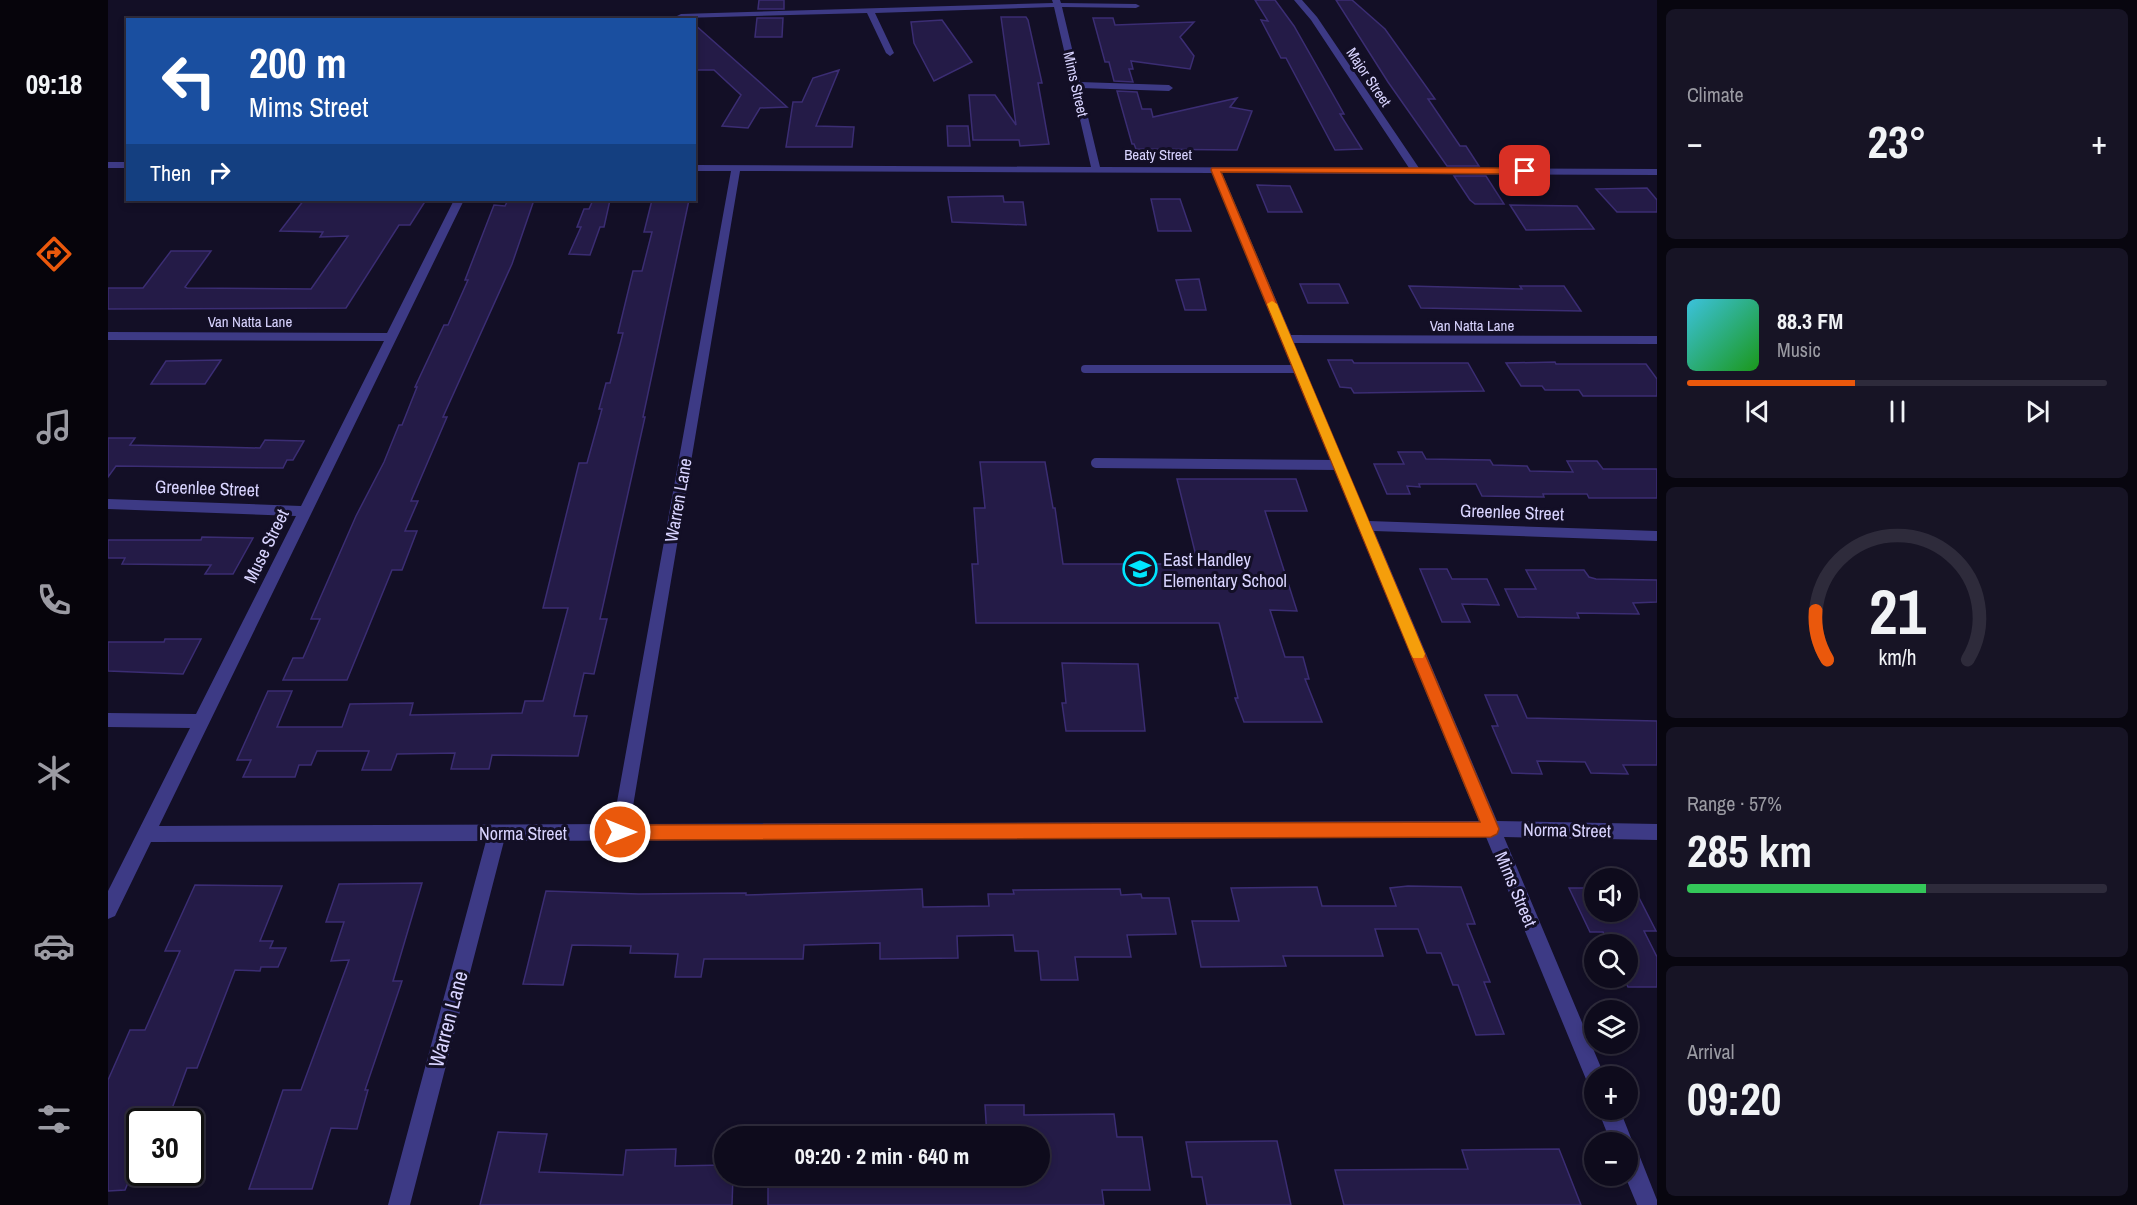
<!DOCTYPE html>
<html lang="en">
<head>
<meta charset="utf-8">
<style>
	:root { --surface:#0e0b1c; --page:#171425; --text:#f1f3f6; --muted:#9b9ba3; --line:#2e2b3b; --accent:#ea580c }
	body { margin:0; font-family:"Archivo Narrow",sans-serif; background:var(--page); color:var(--text); height:100vh; display:flex; flex-direction:column; font-size:22px; white-space:nowrap }
	* { box-sizing:border-box; margin:0 }
	p { font-size:20px; color:var(--muted) }
	.icon { flex:none; width:33px; height:33px; fill:none; stroke:currentColor; stroke-width:2; stroke-linecap:round; stroke-linejoin:round }
	.map { position:relative; flex:1; overflow:hidden }
	.panel { display:flex; flex-direction:column; gap:9px; padding:9px; background:#08060f; width:480px }
	.panel>* { flex:none }
	.top-card { position:absolute; left:18px; top:18px; width:570px; height:183px; border-radius:0px; box-shadow:0 3px 9px #0003,0 0 0 2px var(--line); background:#1a4fa0; color:#fff; overflow:hidden }
	.tools { position:absolute; left:1476px; top:868px; display:grid; gap:12px }
	.tools a { display:grid; place-items:center; width:54px; height:54px; border-radius:50%; background:var(--surface); box-shadow:0 3px 9px #0003,0 0 0 2px var(--line); font-size:30px }
	.speed { position:absolute; left:18px; top:1108px; display:flex; gap:12px; font-size:30px; font-weight:700; text-align:center }
	.speed>* { display:grid; place-content:center; width:78px; height:78px; border-radius:50%; background:var(--surface); box-shadow:0 3px 9px #0003,0 0 0 2px var(--line); line-height:1 }
	.speed .limit { border:3px solid #111; border-radius:9px; background:#fff; color:#111 }
	.pin { position:absolute; display:grid; place-items:center; width:51px; height:51px; color:#fff; margin:-26px; border-radius:12px; box-shadow:0 3px 9px #0006 }
	.me { position:absolute; width:66px; margin:-33px; rotate:90deg; stroke-linejoin:round; filter:drop-shadow(0 0 4px #0008) }
	.turn { display:flex; align-items:center; gap:21px; height:126px; padding:0 24px; font-size:27px }
	.turn .icon { width:78px; height:78px; stroke-width:2.5 }
	.turn b { display:block; font-size:42px; line-height:51px }
	.then { display:flex; align-items:center; height:57px; padding:0 24px; background:#0003; gap:12px; font-size:22px }
	.big { font-size:45px; font-weight:700; line-height:1.1 }
	.panel .tile { flex:1; display:flex; flex-direction:column; justify-content:center; gap:9px; min-width:0; padding:0 21px; border-radius:9px; background:var(--page) }
	.panel .dial { align-items:center; gap:0 }
	.dial svg { height:156px; overflow:visible; fill:none; stroke:var(--line); stroke-width:7; stroke-linecap:round; text-anchor:middle }
	.dial text { fill:var(--text); stroke:none }
	.song { display:flex; align-items:center; gap:18px }
	.cover { width:72px; height:72px; border-radius:9px; background:linear-gradient(135deg,hsl(190 70% 55%),hsl(120 70% 35%)) }
	.played { height:6px; border-radius:3px; background:linear-gradient(90deg,var(--accent) 40%,var(--line) 40%) }
	.keys { display:flex; justify-content:space-around; direction:ltr }
	.heat { display:flex; justify-content:space-between; align-items:center; font-size:33px; direction:ltr }
	.charge { height:9px; border-radius:4px; background:linear-gradient(90deg,#34c759 57%,var(--line) 0) }
	.trip { position:absolute; left:606px; top:1126px; width:336px; height:60px; border-radius:30px; background:var(--surface); box-shadow:0 3px 9px #0003,0 0 0 2px var(--line); font-weight:700; line-height:60px; text-align:center }
	main { display:flex; flex:1; min-height:0 }
	.dock { display:flex; flex-direction:column; width:108px; justify-content:space-around; align-items:center; background:#06040b; color:var(--muted) }
	.dock .icon { width:42px; height:42px }
	.dock .on { color:var(--accent) }
	.dock b { font-size:27px; color:var(--text) }
	.map>svg:first-child { display:block }
	.building { fill:#241b47; stroke:#3b2d73; stroke-width:1.5 }
	.lines { fill:none; stroke-linecap:round; stroke-linejoin:round }
	.service-far1 { stroke:#3d3a85; stroke-width:8 }
	.service { stroke:#3d3a85; stroke-width:10 }
	.minor { fill:#3d3a85; fill-rule:evenodd }
	.route { fill:#ea580c; stroke:#983908; stroke-width:1.5 }
	.slow { fill:#f59e0b }
	.labels { text-anchor:middle; dominant-baseline:central; stroke-width:6; stroke-linejoin:round; paint-order:stroke }
	.far-street-label { font-size:15px; fill:#d9d4ff; stroke:#130f26 }
	.street-label { font-size:18px; fill:#d9d4ff; stroke:#130f26 }
	.poi-label { font-size:18px; fill:#d9d4ff; stroke:#130f26; text-anchor:start }
	.near-street-label { font-size:21px; fill:#d9d4ff; stroke:#130f26 }
</style>
</head>
<body>
<main>
<nav class="dock">
<b>09:18</b>
<svg class="icon on" aria-label="directions" viewBox="0 0 24 24"><path d="M12 3l9 9-9 9-9-9zM9 14v-3h6M13 9l2 2-2 2"/></svg>
<svg class="icon" aria-label="music" viewBox="0 0 24 24"><path d="M9 18V5l10-2v13"/><circle cx="6" cy="18" r="3"/><circle cx="16" cy="16" r="3"/></svg>
<svg class="icon" aria-label="phone" viewBox="0 0 24 24"><path d="M5 4h4l2 5-3 2q2 4 5 5l2-3 5 2v4C11 20 4 13 5 4z"/></svg>
<svg class="icon" aria-label="climate" viewBox="0 0 24 24"><path d="M12 3v18M4 7l16 10M4 17L20 7"/></svg>
<svg class="icon" aria-label="car" viewBox="0 0 24 24"><path d="M5 17H2v-5l4-1 3-4h7l3 4 3 1v5h-3M9 17h6M6 11h13"/><circle cx="7" cy="17" r="2"/><circle cx="17" cy="17" r="2"/></svg>
<svg class="icon" aria-label="filters" viewBox="0 0 24 24"><path d="M4 7h16M4 17h16"/><circle cx="9" cy="7" r="2"/><circle cx="15" cy="17" r="2"/></svg>
</nav>
<div class="map">
<svg width="1549" height="1205" viewBox="0 0 1549 1205">
	<rect width="100%" height="100%" fill="#130f26"/>
	<path class="building" d="M651,0H676V9H650Z
		M1147,0H1167L1186,26L1236,114H1232L1254,149L1227,150L1178,58H1173L1153,20L1160,21Z
		M1228,0H1244L1277,29L1327,99H1320L1352,146H1358L1371,166H1339L1280,82Z
		M893,17H918L920,20L934,83H930L941,144L912,146L911,140H865L861,95H887L908,125Z
		M649,18H675L674,37H647Z
		M985,18H1005L1007,25L1086,22L1072,37L1086,56L1082,69L1023,61L1025,69H1021L1025,82L1006,81L1001,62H997Z
		M834,20L864,62L826,81L806,43L803,22Z
		M586,24L657,87L679,107L652,108L640,128L614,126L633,95L606,70H586Z
		M731,70L708,126L746,127L744,147H678L685,102H694L705,78Z
		M1009,91L1029,92L1034,109H1043L1045,117L1129,98L1122,107L1144,111L1129,150L1028,149L1026,144H1024Z
		M839,126H860L862,146H840Z
		M1346,176H1378L1396,204H1367L1362,200Z
		M1149,185L1182,186L1194,212H1160Z
		M1539,188L1549,200V212H1509L1488,189Z
		M895,196L896,202H915L918,225L844,222L840,197Z
		M1043,199H1072L1083,231H1050Z
		M196,200H318L302,225H291L238,308L0,309V288H35L63,251H103L77,287L79,288L203,289L240,236L212,237L215,232L172,231Z
		M400,200H426L404,264L335,417H339L303,501H310L297,531H309L294,570H284L239,680H175L185,658H195L212,619H203L248,516L276,462L291,425H294L309,387H307L336,325H340L360,280H357L386,205L397,206Z
		M485,200H502L496,227H492L482,255L461,254L473,227H469L476,209H481Z
		M544,200H581L535,417H537L492,619H499L486,674L476,673L466,716H479L470,756L384,755L381,769H343L347,753L289,754L283,770H254L261,751H209L203,765H191L187,777H135L143,760H129L160,691H184L169,727H234L242,704L305,703L302,715L414,713L417,701H435L460,608H435L471,463H479L494,409H491L498,383H502L515,333H510L525,271H534L544,232H536Z
		M1402,205L1469,206L1486,229L1418,230Z
		M1091,279L1098,310H1077L1068,280Z
		M1192,284H1231L1240,303H1200Z
		M1301,286L1414,289L1412,286H1456L1473,311L1313,308Z
		M113,360L97,384H43L58,361Z
		M1220,360H1244L1246,363H1360L1376,391L1246,393L1243,388L1232,387Z
		M1447,362L1448,364H1538L1549,379V396H1475L1471,390H1437L1434,386H1413L1398,363Z
		M0,438H27L22,445L110,447L152,448L157,440L196,441L185,460H179L175,468L8,466L0,477Z
		M1290,452H1314L1318,459L1382,460L1385,465L1419,466L1422,471L1465,472L1459,461H1489L1495,469H1549V498H1481L1479,494H1435L1436,497L1374,496L1368,484H1311L1312,487L1299,486L1302,494H1279L1266,464H1296Z
		M872,462H937L945,508H947L955,564H1090L1069,479H1188L1199,511H1157L1189,611L1162,610L1177,657H1195L1201,679H1197L1214,722H1136L1127,698H1130L1111,623H868L864,564H870L866,508H877Z
		M94,537L145,538L125,574H97L103,565L14,564L17,558H0V540H93Z
		M1312,569H1339L1344,579H1379L1391,605L1354,604L1362,622H1334Z
		M1418,570H1476L1481,577L1488,579L1549,580V602L1525,603L1531,614L1469,613L1471,618L1410,617L1397,589H1428Z
		M57,639H93L75,674L0,671V642H56Z
		M954,663L1030,664L1037,731H958L954,703H958Z
		M1377,695H1409L1419,718L1549,721V765H1515L1520,774L1483,773L1477,762L1429,761L1434,774L1404,773L1384,726H1390Z
		M314,883L285,981H294L257,1090H260L249,1129L223,1128L204,1189H141L175,1090H193L241,960L223,961L236,922H218L231,884Z
		M87,885L174,886L152,941H165L162,948H178L170,967H153L152,971L127,970L89,1068H79L59,1122H32V1154L17,1190L0,1191V1080L22,1030H37L72,951H57Z
		M1300,886L1353,887L1367,924H1359L1382,982H1376L1396,1034L1368,1035L1350,985H1345L1333,953H1319L1310,929H1267L1275,956H1175L1178,966L1093,967L1084,921H1131L1123,888L1209,887L1214,906H1288L1282,888Z
		M1461,888H1486V912H1520V888H1526L1548,931H1536L1549,957V987H1520L1516,978H1520V945H1501L1495,932H1482Z
		M814,889L815,907L881,906L880,894H906L905,890L1012,889L1013,895L1033,894L1034,898H1061L1068,934L1019,935L1023,957H967L970,980H933L930,951H907L905,935L849,936L850,958L772,959V943L696,945L695,959H596L593,977H567L570,954L522,953L523,946L464,945L455,985L415,984L438,891L531,894L638,893V895Z
		M877,1105H916V1115L1006,1114L1009,1137H1034L1042,1190H994L996,1205H660V1176H932V1137H879Z
		M390,1132L439,1134L431,1172L515,1175L518,1150L568,1149L567,1166L616,1165V1176H625L624,1205H372Z
		M1169,1141L1183,1205H1099L1094,1177H1084L1078,1142Z
		M1451,1149L1473,1205H1236L1227,1170L1360,1169L1354,1150Z"/>
	<g class="lines">
		<path class="service-far1" d="M977,369H1191"/>
		<path class="service" d="M988,463L1231,465"/>
		<path class="minor" d="M944,0H952L953,3L1028,4L1032,6L1028,8L954,7L972,82L1061,85L1065,88L1061,91L973,88L992,167L1301,168L1203,20L1186,0H1194L1209,17L1311,168L1549,169V175L1114,173L1183,335L1549,336V344L1186,343L1261,521L1549,531V541L1266,531L1389,821L1549,824V840L1396,837L1497,1077H1486V1087L1480,1084L1378,837L396,841L302,1205H280L378,841L43,842L7,916L0,919V891L82,728L0,727V713L88,714L188,516L0,509V499L193,506L276,341L0,340V332L279,333L346,200H356L51,826L505,824L623,171H586V165L983,167L946,7L767,13L786,53L782,56L778,53L759,13L573,18L569,16L573,14L945,3ZM632,171L1104,173L1371,821L522,824Z
			M0,162H20V168H0Z
			M1490,1110H1512L1525,1143L1524,1146L1528,1147L1549,1200V1205H1529L1517,1176H1520V1143H1503Z"/>
	</g>
	<path class="route" d="M1104,168H1417L1421,171L1417,174L1113,172L1391,829L1389,834L1383,837L512,840L506,837L504,832L506,827L512,825L1372,822L1103,170Z"/>
	<path class="slow" d="M1164,301L1169,304L1317,654L1315,658H1305L1303,654L1159,304Z"/>
	<defs>
		<symbol id="school-ring" viewBox="-11 -11 22 22"><circle r="9.5" fill="#130f26" stroke="#00e5ff" stroke-width="1.5"/><path d="M0-5L7-2L0 1L-7-2ZM-4 1L0 2.5L4 1V4Q0 6-4 4Z" fill="#00e5ff"/></symbol>
	</defs>
	<g fill-rule="evenodd">
		<use href="#school-ring" x="1013" y="550" width="38" height="38"/>
	</g>
	<g class="labels">
		<g class="far-street-label">
			<text transform="translate(1261 77) rotate(56)">Major Street</text>
			<text transform="translate(968 84) rotate(77)">Mims Street</text>
			<text x="1050" y="154">Beaty Street</text>
			<text x="142" y="321">Van Natta Lane</text>
			<text x="1364" y="325">Van Natta Lane</text>
		</g>
		<g class="street-label">
			<text transform="translate(99 488) rotate(2)">Greenlee Street</text>
			<text transform="translate(570 500) rotate(-80)">Warren Lane</text>
			<text transform="translate(1404 512) rotate(2)">Greenlee Street</text>
			<text transform="translate(158 546) rotate(-64)">Muse Street</text>
			<text transform="translate(1459 830) rotate(1)">Norma Street</text>
			<text x="415" y="833">Norma Street</text>
			<text transform="translate(1408 889) rotate(67)">Mims Street</text>
		</g>
		<g class="poi-label">
			<text x="1055" y="559">East Handley<tspan x="1055" dy="21">Elementary School</tspan></text>
		</g>
		<g class="near-street-label">
			<text transform="translate(340 1019) rotate(-75)">Warren Lane</text>
		</g>
	</g>
</svg>
<div class="tools">
<a><svg class="icon" aria-label="sound" viewBox="0 0 24 24"><path d="M4 9h4l5-4v14l-5-4H4zM17 9q2 3 0 6"/></svg></a>
<a><svg class="icon" aria-label="search" viewBox="0 0 24 24"><circle cx="10" cy="10" r="6"/><path d="M15 15l6 6"/></svg></a>
<a><svg class="icon" aria-label="layers" viewBox="0 0 24 24"><path d="M12 4l9 5-9 5-9-5zM3 14l9 5 9-5"/></svg></a>
<a>+</a>
<a>−</a>
</div>
<div class="speed"><div class="limit">30</div></div>
<div class="pin" style="left:1417px;top:171px;background:#d93025"><svg class="icon" aria-label="arrive" viewBox="0 0 24 24"><path d="M6 21V4h12l-3 4 3 4H6"/></svg></div>
<svg class="me" style="left:512px;top:832px" viewBox="-20 -20 40 40"><circle r="17" fill="#ea580c" stroke="#fff" stroke-width="3"/><path d="M0-11L8 9 0 5-8 9z" fill="#fff"/></svg>
<div class="trip">09:20 · 2 min · 640 m</div>
<div class="top-card">
<div class="turn"><svg class="icon" aria-label="left" viewBox="0 0 24 24"><path d="M17 20v-9H6M10 6l-5 5 5 5"/></svg><div><b>200 m</b>Mims Street</div></div>
<div class="then">Then<svg class="icon" aria-label="right" viewBox="0 0 24 24"><path d="M7 20v-9h11M14 6l5 5-5 5"/></svg></div>
</div>
</div>
<section class="panel">
<div class="tile"><p>Climate</p>
<div class="heat"><a>−</a><b class="big">23°</b><a>+</a></div>
</div>
<div class="tile">
<div class="song"><i class="cover"></i><div><b>88.3 FM</b><p>Music</p></div></div>
<div class="played"></div>
<div class="keys"><svg class="icon" aria-label="previous" viewBox="0 0 24 24"><path d="M18 5L8 12l10 7zM5 5v14"/></svg><svg class="icon" aria-label="pause" viewBox="0 0 24 24"><path d="M8 5v14M16 5v14"/></svg><svg class="icon" aria-label="next" viewBox="0 0 24 24"><path d="M6 5l10 7-10 7zM19 5v14"/></svg></div>
</div>
<div class="tile dial"><svg viewBox="0 0 100 80">
<path d="M14 69A42 42 0 1 1 86 69"/>
<path d="M14 69A42 42 0 0 1 8 44" stroke="#ea580c"/>
<text x="50" y="56" font-size="32" font-weight="700">21</text>
<text x="50" y="72" font-size="11">km/h</text>
</svg></div>
<div class="tile"><p>Range · 57%</p><b class="big">285 km</b><div class="charge"></div></div>
<div class="tile"><p>Arrival</p><b class="big">09:20</b></div>
</section>
</main>
</body>
</html>
